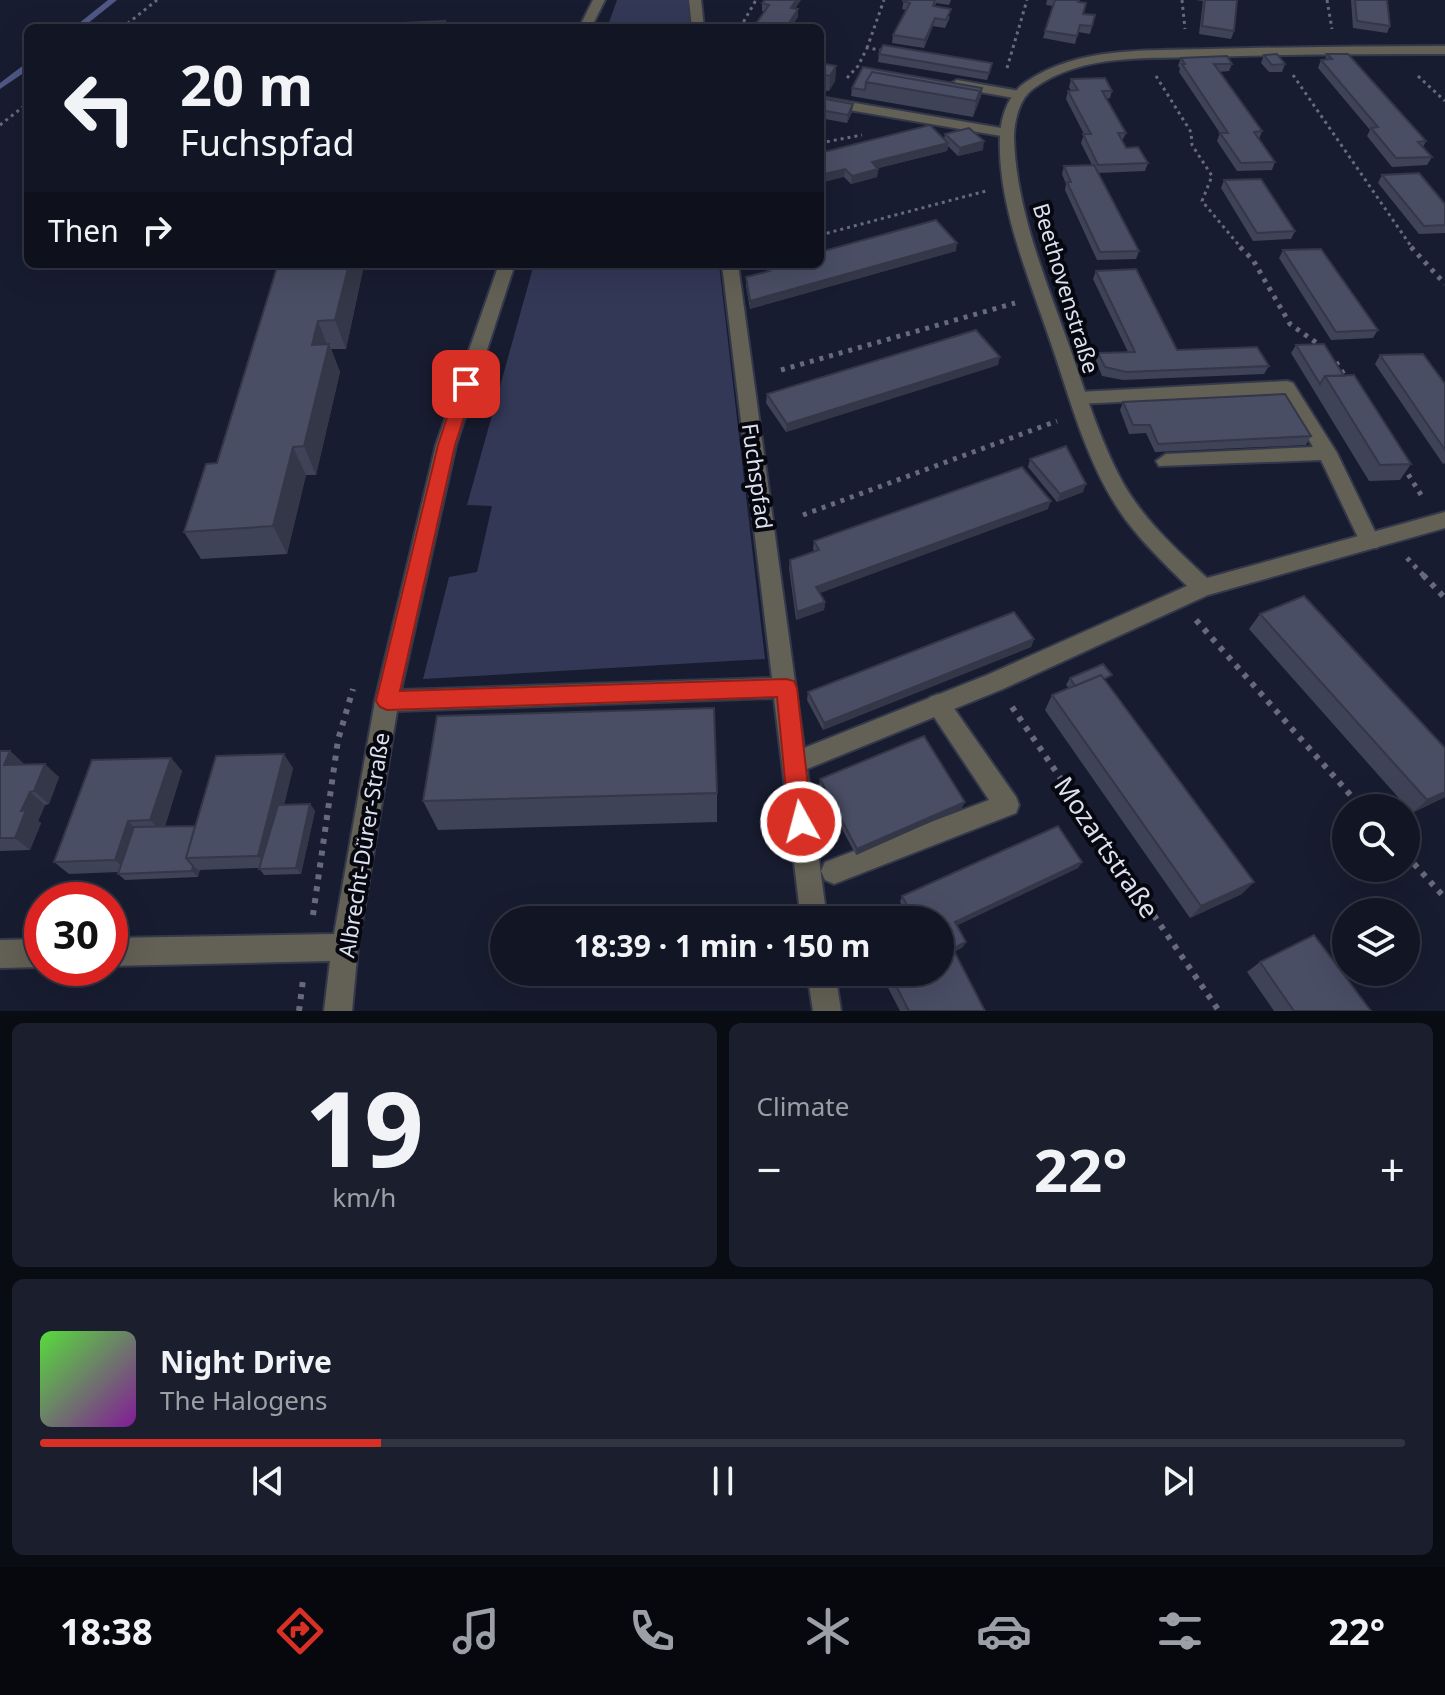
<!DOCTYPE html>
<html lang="en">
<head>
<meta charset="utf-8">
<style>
	:root { --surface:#121524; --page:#1b1e2c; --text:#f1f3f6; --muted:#9c9fa6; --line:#313441; --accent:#d93025 }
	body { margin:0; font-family:"Noto Sans",sans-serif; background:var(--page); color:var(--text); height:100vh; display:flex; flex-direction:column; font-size:30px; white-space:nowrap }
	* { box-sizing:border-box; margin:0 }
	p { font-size:26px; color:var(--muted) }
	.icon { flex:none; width:44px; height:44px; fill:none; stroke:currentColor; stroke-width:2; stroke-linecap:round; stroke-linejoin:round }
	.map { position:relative; height:1011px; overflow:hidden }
	.sheet { display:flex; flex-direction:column; gap:12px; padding:12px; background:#0a0c14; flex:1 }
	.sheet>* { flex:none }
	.hud { position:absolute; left:24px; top:24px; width:800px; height:244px; border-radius:12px; box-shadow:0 8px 32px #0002,0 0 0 2px var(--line); background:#121524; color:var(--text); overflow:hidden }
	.fabs { position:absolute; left:1332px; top:794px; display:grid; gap:16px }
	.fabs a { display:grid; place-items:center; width:88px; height:88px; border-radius:50%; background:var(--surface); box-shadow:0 8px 32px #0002,0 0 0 2px var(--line); font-size:40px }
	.speed { position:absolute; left:24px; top:882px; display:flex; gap:16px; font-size:40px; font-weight:700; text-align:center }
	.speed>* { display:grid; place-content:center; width:104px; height:104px; border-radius:50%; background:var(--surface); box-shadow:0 8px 32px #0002,0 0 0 2px var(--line); line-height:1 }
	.speed .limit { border:12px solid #d22; background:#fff; color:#111 }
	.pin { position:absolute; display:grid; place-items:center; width:68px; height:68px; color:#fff; margin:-34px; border-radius:16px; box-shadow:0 4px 12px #0006 }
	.me { position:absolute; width:88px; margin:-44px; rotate:353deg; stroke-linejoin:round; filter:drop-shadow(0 0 6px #0008) }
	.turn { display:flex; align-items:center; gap:28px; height:168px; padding:0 24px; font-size:36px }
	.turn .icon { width:104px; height:104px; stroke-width:2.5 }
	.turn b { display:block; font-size:56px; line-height:68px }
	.then { display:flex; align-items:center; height:76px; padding:0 24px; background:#0003; gap:16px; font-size:30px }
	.big { font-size:60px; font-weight:700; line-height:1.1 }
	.sheet .tile { flex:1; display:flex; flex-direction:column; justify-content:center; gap:12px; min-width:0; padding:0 28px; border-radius:12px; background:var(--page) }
	.sheet .dial { align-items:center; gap:0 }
	.dial b { font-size:104px; line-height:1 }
	.song { display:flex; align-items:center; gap:24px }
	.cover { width:96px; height:96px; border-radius:12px; background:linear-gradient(135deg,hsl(110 70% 55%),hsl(290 70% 35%)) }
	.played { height:8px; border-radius:4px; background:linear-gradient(90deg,var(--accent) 25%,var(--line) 25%) }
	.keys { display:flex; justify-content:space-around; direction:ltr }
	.heat { display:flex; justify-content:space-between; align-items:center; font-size:44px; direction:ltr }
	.sheet .tiles { flex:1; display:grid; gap:12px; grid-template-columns:1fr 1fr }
	.tile:last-child { grid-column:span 2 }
	.trip { position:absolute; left:490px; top:906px; width:464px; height:80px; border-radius:40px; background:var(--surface); box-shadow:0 8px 32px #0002,0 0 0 2px var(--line); font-weight:700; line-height:80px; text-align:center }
	.menu { display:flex; height:128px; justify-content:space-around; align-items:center; background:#07080e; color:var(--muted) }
	.menu .icon { width:56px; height:56px }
	.menu .on { color:var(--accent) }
	.menu b { font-size:36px; color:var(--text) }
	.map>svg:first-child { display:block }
	.green { fill:#333857 }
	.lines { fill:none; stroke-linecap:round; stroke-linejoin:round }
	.stream { fill:#4f5886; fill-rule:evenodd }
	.service-casing { stroke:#34384b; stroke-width:4 }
	.minor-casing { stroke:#34384b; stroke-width:4 }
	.path-far2 { stroke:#666a7c; stroke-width:3; stroke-dasharray:3 4; stroke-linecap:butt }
	.path-far1 { stroke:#666a7c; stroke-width:5; stroke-dasharray:4 6; stroke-linecap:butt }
	.path { stroke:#666a7c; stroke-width:6; stroke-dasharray:5 7; stroke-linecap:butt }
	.service { fill:#636155; fill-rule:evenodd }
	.minor { fill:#636155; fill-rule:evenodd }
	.wall { fill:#3f4357 }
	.shaded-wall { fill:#333747 }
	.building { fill:#494e65; stroke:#333747; stroke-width:2 }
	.route { fill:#d93025; stroke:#8d1f18; stroke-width:2 }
	.labels { text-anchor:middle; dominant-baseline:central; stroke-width:8; stroke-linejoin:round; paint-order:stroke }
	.street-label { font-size:22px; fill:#dde1ef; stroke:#06070f }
	.near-street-label { font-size:26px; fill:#dde1ef; stroke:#06070f }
</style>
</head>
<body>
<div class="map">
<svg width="1445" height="1011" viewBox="0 0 1445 1011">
	<rect width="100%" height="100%" fill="#181c30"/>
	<path class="green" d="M617,0H688L691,28H607Z
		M534,264H719L765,659L423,679L449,577L477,572L492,506L467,505Z"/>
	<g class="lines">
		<path class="stream" d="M108,0H117L82,28H73Z
			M25,64H28V70L0,89V83Z"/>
		<defs>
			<path id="service" d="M957,80L1020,91L1027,95L1020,99L952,87L950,84Z
				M820,97L1007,129L1014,133L1007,137L820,105Z
				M1287,381L1293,383L1337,453L1380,542L1377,548H1363L1321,460L1159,466L1156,461L1166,454L1313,447L1282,394L1079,404L1070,398L1079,392Z
				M938,694L946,697L1016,797L1019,805L1016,813L834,884L825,880L821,871L825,862L989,800L930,711L926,704L930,697Z"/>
			<path id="minor" d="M593,0H605L591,28H579Z
				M689,0H701L704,28H692Z
				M1445,46V54C1366,54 1288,54 1209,57C1151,59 1083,52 1033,89C1019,99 1014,122 1014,138C1016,212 1048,285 1072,354C1087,397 1101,443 1123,483C1144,520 1176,549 1207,578L1445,512V528L1208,595L1003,689L807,769L827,920H801L774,698L397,711L358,947L352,1011H324L330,961L110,966V938L334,934L375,701L436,445L499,264H515L456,445L401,690L772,678L722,264H738L804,748L987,675L1187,586C1161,560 1134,535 1115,504C1085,456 1070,399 1052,346C1030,280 997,206 1000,135C1001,116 1009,93 1026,82C1079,46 1147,51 1208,49C1287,47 1366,46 1445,46Z
				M42,939V967L0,968V940Z
				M807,972H835L841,1011H813Z"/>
		</defs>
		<use href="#service" class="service-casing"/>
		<use href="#minor" class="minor-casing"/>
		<path class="path-far2" d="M1182,0L1185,29
			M1327,0L1332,29
			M122,28L157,0
			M740,28L756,0
			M867,48L884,0
			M1007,68L1027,0
			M1293,75L1413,249
			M1156,76L1191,132L1192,145L1212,176L1202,201L1242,249
			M1418,76L1445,101
			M847,78L858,66L867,48L887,51
			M0,125L28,103
			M820,143L862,135
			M820,235L986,191"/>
		<path class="path-far1" d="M1240,247L1253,260L1290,324L1321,346
			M1411,247L1445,284
			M1336,362L1348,381
			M781,370L1015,303
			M1403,466L1423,498
			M803,515L1057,421
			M1407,558L1425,577"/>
		<path class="path" d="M1423,575L1445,598
			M1196,620L1362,808
			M1012,707L1219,1011
			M1406,855L1445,898
			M313,915L338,740L353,689
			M299,1011L303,980"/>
		<use href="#service" class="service"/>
		<use href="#minor" class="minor"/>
	</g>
	<path class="wall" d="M904,0H951L949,5L936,3L935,6L950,17L945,28L933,26L924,48L892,43L893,35L906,10L902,9Z
		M1047,0H1079L1083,14L1095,15L1090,34L1078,32L1075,44L1043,38L1053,6L1046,5Z
		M1196,0H1237L1234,31L1231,39L1199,34L1203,1Z
		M1351,0H1387L1390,26L1387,33L1353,28Z
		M762,3L795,9L798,17L762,11Z
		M879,54L990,71L987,80L878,62Z
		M1327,54L1426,141L1423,147L1432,157L1427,165L1392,167L1367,136L1370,130L1318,68L1321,60H1325Z
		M1264,55L1285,64L1282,72H1269L1261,63Z
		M1181,58L1232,64L1229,71L1219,72L1262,131L1259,139L1275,162L1272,170L1237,171L1217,141L1220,133L1179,72L1180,68L1178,66Z
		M820,63L836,66L835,81L829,91L820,90Z
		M863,67L982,88L981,96L973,117L851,96L852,88Z
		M1071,79L1112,91L1110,98L1106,99L1126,133L1122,141L1126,148L1148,163L1145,171L1098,173L1139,251L1136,259L1097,260L1065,190L1066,184L1062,174L1064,166L1092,165L1081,143L1084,134L1066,99L1068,91H1071L1069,87Z
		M820,98L852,112L847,123L820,118Z
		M945,134L983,150L958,156L948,146L947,151L878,168L877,177L851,184L820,153L944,139Z
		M1382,175L1445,204V233L1419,234L1378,183Z
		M1224,180L1295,231L1291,239L1253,241L1221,188Z
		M1283,250L1378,330L1373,338L1331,340L1279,258Z
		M956,251L750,309L746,286V277L767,272V267Z
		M274,264H364V265L346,349H331L340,372L316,475H306L287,554L201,559L184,532L217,463L276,270Z
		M1096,271L1177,350L1269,366L1264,374L1123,380L1102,376L1096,361L1098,353L1128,352L1093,279Z
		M1296,345L1344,376L1411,464L1400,480L1369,481L1291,353Z
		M1380,355L1445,384V463L1443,464L1375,364Z
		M998,365L786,432L766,403L767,394Z
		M1123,402L1311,436L1306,445L1155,452L1146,433L1129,434L1120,410Z
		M1030,459L1083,492L1057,502L1028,467Z
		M1048,509L819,593L825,602L824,610L796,620L789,568L790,560L814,551L813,549L814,541Z
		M1260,614L1445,748V797L1412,813L1249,629Z
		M1034,639L1031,647L823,730L807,700L808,692Z
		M1070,678L1107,683L1242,894L1190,918L1045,710L1052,695L1069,688L1066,685Z
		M0,751H10L24,764L59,777L49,804L45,805L38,821L41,823L30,850L0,851Z
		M171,758L182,771L165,826H195L293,768L284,805L310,804L315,811L301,874L264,875L259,868L200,870L198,877L125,880L118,874L119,872L69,874L54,862Z
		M820,779L962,808L856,855L819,786Z
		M717,793V822L438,830L423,801Z
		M1082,862L1078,868L957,925L966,942L963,947L954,952L985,1011H900L885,982L889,972H940V920H910L900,902L902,896Z
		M1260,962L1371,1011H1274L1247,972Z"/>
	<path class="shaded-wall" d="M796,0H801L791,16V8Z
		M798,9V17L791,28H786Z
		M935,18L933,26L924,48L925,40Z
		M836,66L835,81L829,91L830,76Z
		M982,88L981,96L973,117L976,101Z
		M853,104L852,112L847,123L848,115Z
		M984,141L983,150L958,156L960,148Z
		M948,143L947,151L871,170L872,162Z
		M845,169L844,177L820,183V175Z
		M878,169L877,177L851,184L852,176Z
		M957,243L956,251L750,309V301Z
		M349,264H364V265L346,349L335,320Z
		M318,321L328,347L329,344L340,372L316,475L304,446L312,345Z
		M1000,357L998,365L786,432L787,424Z
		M293,447L306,475L287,554L273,526Z
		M1086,484L1083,492L1057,502L1060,494Z
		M1051,501L1048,509L815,595L816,587Z
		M825,602L824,610L796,620L797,612Z
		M1034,639L1031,647L823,730L824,723Z
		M10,751L24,764L4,765Z
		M284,754L293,768L268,868L258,856Z
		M171,758L182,771L163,833L150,820Z
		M45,764L59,777L49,804L34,791Z
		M30,792L45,805L38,821L41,823L30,850L15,838L21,811Z
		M1445,792V797L1412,813L1427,800Z
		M965,802L962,808L856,855L857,849Z
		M310,804L315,811L301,874L296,868Z
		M128,821L141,834L128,872L115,860Z
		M1082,862L1078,868L952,928L955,922Z
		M193,866L198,870H200L198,877L192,871Z
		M1254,882L1242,894L1190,918L1201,906Z
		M966,942L963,947L940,959V955Z"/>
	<path class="building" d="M765,0H796L791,8L798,9L786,28H753L769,5L762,3Z
		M904,0H935L933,6L951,9L946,20L935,18L925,40L893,35L910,3L903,1Z
		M1055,0H1079L1078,2L1086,3L1083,14L1095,15L1092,26L1080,25L1077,36L1045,31Z
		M1205,0H1237L1234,31L1202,26Z
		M1355,0H1387L1390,26L1357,21Z
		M445,21L444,28H401L402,23Z
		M883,45L992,63L989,73L879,54Z
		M1277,54L1285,64L1272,65L1264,55Z
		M1327,54H1348L1426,141L1418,142L1432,157L1396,158L1371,128L1378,127L1321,60L1332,59Z
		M1227,56L1232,64H1214L1262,131L1254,132L1275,162L1241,163L1220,133H1228L1182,64H1185L1181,58Z
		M820,63L836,66L830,76L820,74Z
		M863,67L982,88L979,97L980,91L872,72L866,82L865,90L852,88Z
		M872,72L980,91L976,101L866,82Z
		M1105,78L1112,91H1102L1126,133H1118L1126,148L1138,147L1148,163L1098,165L1083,134H1091L1068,91L1078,90L1071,79Z
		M820,98L853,104L848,115L820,110Z
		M930,125L948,143L872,162L878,169L852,176L845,169L820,175V153Z
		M969,128L984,141L960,148L945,134Z
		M1094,165L1139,251L1100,252L1067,182H1071L1064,166Z
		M1419,173L1445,204V225L1424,226L1382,175Z
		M1261,179L1295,231L1257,233L1224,180Z
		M936,220L957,243L750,301L746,277L770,271L767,267L778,264H820V252Z
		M1321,249L1378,330L1336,332L1283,250Z
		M278,264H349L335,320L318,321L312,345L329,344L304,446L293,447L273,526L184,532L206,464L217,463Z
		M1136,269L1177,350L1257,347L1269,366L1126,372L1105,367L1098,353L1135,352L1096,271Z
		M976,330L1000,357L787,424L767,394Z
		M1324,344L1344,376H1325L1320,384L1296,345Z
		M1423,354L1445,384V450L1380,355Z
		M1354,375L1411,464L1380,465L1325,376Z
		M1285,394L1311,436L1158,444L1150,425H1133L1123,402Z
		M1066,446L1086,484L1060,494L1030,459Z
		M1022,467L1051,501L816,587L825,602L797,612L790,560L819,550L814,541Z
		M1304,596L1445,748V792L1427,800L1260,614Z
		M1014,612L1034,639L824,723L808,692Z
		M1103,664L1112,675L1104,679L1101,675L1075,686L1070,678Z
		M1101,675L1254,882L1201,906L1052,695Z
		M714,708L717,793L423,801L437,716Z
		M924,736L965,802L857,849L820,779Z
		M0,751H10L4,765L45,764L34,791L30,792L21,811L26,810L15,838H0Z
		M284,754L258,856L186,858L216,756Z
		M171,758L150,820L128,821L115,860L54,862L92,760Z
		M310,804L296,868L259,869L278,805Z
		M195,826L186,858L193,866L192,871L118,874L134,827Z
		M1058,826L1082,862L955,922L966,942L952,949L951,945L940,950V920H915L902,896Z
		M1314,935L1371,1011H1294L1260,962Z
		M951,945L985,1011H909L889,972H940V950Z"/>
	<path class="route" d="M466,379L475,384L455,445L400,691L786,679L794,681L797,688L812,822L809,829L801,833L793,829L789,822L777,697L387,710L380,707L376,701L438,445L458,384Z"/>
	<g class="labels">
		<g class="street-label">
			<text transform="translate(1067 288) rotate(73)">Beethovenstraße</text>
			<text transform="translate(758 476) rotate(82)">Fuchspfad</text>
			<text transform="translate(363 845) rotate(-81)">Albrecht-Dürer-Straße</text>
		</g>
		<g class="near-street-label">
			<text transform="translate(1107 847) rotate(56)">Mozartstraße</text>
		</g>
	</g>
</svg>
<div class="fabs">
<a><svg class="icon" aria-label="search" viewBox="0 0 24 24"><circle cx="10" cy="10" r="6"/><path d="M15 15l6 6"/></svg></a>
<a><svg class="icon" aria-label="layers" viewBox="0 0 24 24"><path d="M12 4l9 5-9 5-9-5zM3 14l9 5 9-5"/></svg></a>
</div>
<div class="speed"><div class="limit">30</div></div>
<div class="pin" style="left:466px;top:384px;background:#d93025"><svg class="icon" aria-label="arrive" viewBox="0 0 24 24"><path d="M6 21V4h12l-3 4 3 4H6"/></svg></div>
<svg class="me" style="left:801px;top:822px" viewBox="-20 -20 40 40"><circle r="17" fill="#d93025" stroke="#fff" stroke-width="3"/><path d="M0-11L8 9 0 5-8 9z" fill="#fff"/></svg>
<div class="trip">18:39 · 1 min · 150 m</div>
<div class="hud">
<div class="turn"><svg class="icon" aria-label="left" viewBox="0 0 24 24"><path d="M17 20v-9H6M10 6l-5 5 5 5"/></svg><div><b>20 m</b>Fuchspfad</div></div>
<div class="then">Then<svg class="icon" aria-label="right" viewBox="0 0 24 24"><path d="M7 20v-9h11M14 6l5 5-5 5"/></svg></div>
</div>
</div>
<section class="sheet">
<div class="tiles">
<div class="tile dial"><b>19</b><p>km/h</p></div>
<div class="tile"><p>Climate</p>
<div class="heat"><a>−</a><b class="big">22°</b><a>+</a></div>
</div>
<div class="tile">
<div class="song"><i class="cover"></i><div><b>Night Drive</b><p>The Halogens</p></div></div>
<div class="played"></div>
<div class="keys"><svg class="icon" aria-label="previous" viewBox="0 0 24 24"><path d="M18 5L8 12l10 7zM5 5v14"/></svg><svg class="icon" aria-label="pause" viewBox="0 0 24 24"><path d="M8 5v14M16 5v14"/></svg><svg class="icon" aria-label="next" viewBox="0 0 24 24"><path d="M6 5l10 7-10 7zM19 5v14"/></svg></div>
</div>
</div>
</section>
<nav class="menu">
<b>18:38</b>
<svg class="icon on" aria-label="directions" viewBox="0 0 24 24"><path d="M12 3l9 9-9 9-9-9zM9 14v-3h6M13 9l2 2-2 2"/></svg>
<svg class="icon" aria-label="music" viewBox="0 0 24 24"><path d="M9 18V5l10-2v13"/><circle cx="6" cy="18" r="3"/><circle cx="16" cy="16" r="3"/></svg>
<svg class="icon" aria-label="phone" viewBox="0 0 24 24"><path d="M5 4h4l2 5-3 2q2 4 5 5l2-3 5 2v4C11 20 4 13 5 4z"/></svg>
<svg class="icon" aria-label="climate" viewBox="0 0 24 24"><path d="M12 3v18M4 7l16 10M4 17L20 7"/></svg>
<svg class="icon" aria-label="car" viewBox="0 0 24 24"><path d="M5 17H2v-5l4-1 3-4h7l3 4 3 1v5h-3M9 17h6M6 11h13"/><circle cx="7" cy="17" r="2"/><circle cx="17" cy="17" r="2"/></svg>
<svg class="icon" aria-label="filters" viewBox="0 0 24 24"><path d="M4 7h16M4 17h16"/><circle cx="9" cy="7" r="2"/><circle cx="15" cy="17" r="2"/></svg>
<b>22°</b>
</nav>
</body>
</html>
